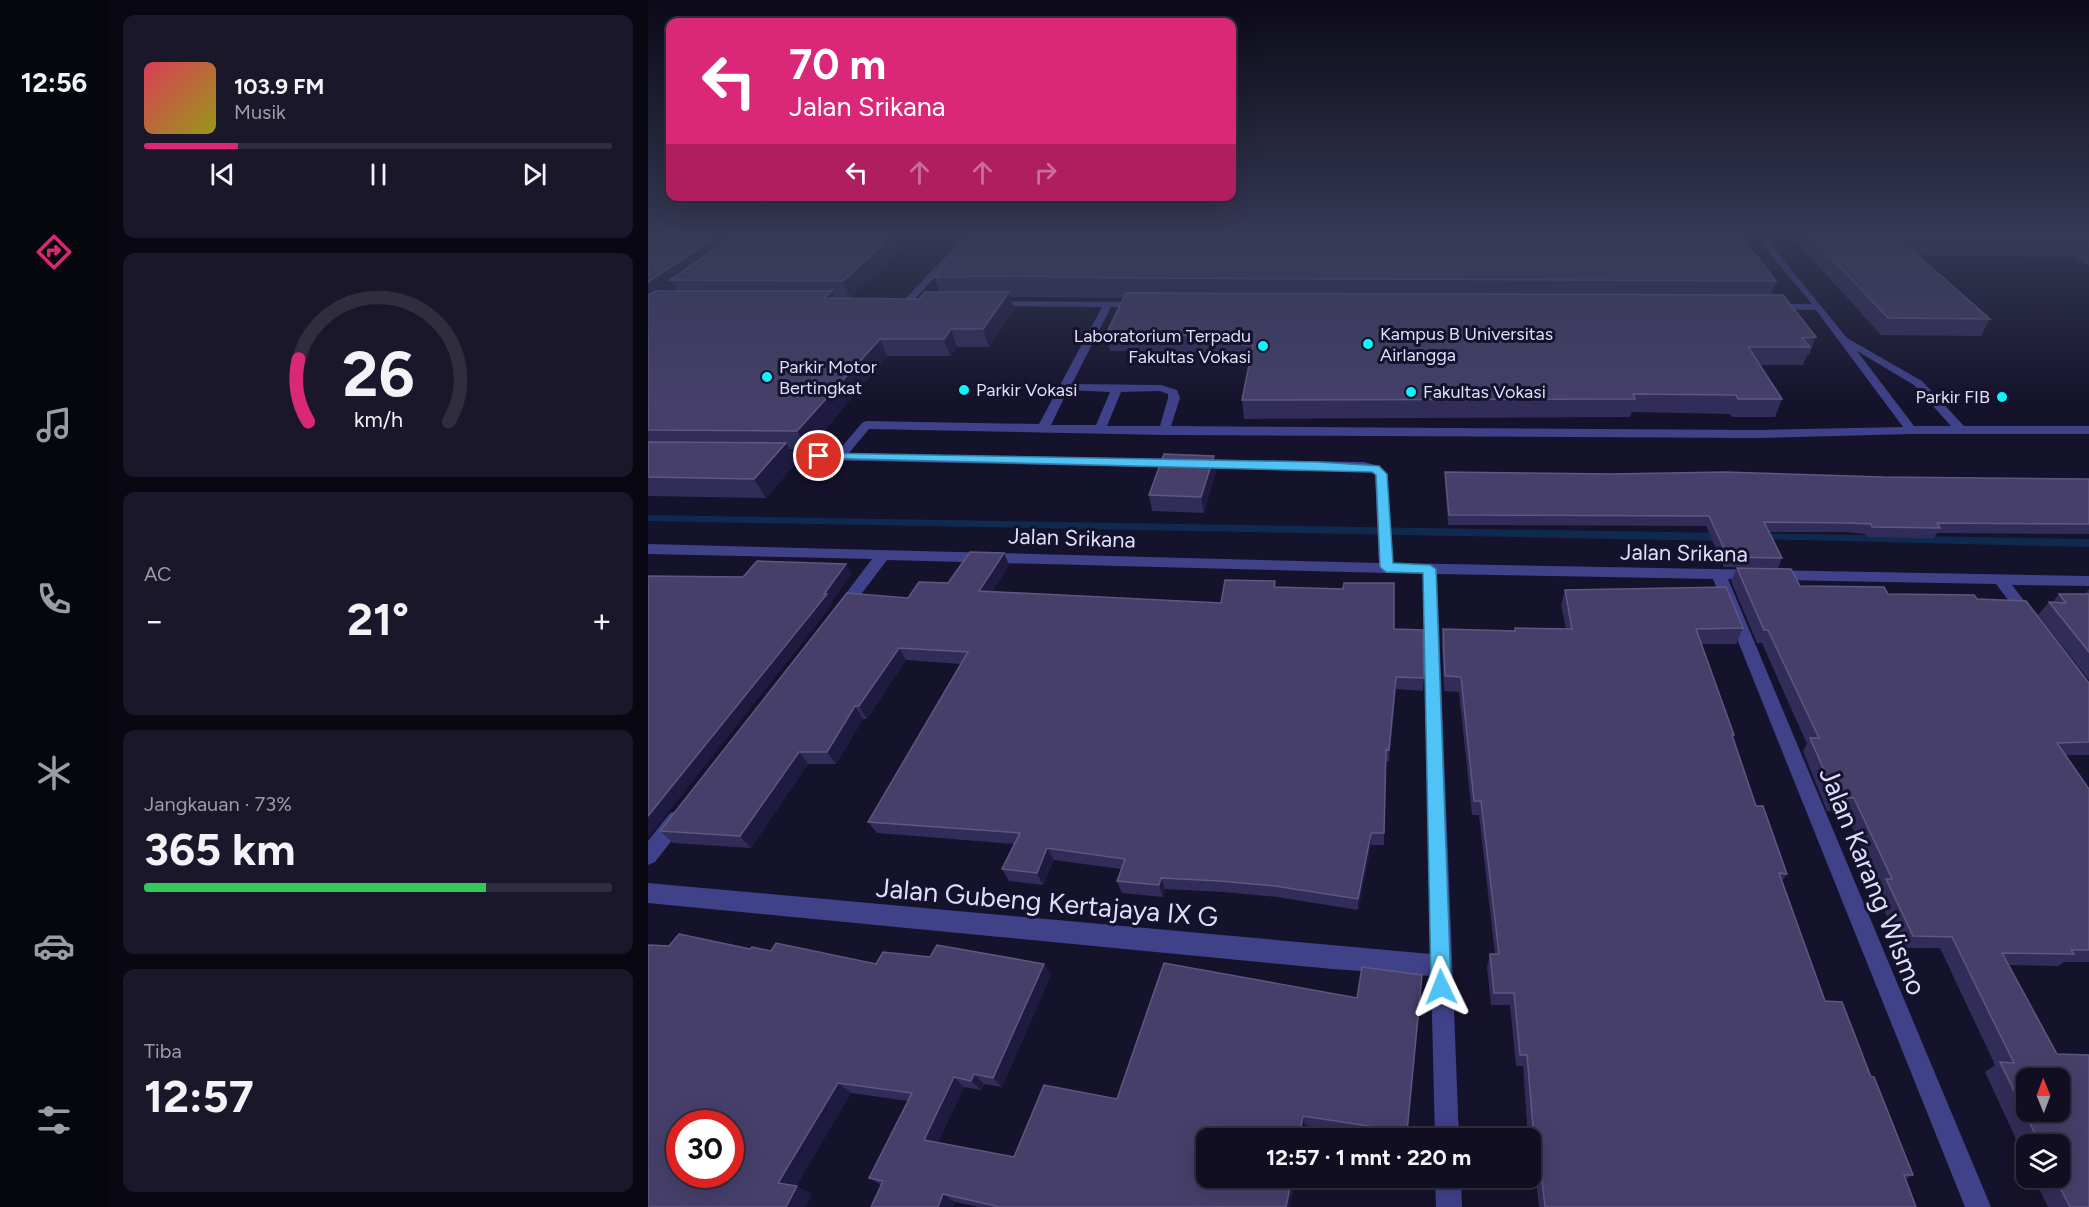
<!DOCTYPE html>
<html lang="id">
<head>
<meta charset="utf-8">
<style>
	:root { --surface:#100e20; --page:#191729; --text:#f1f3f6; --muted:#9c9ca5; --line:#302e3e; --accent:#db2777 }
	body { margin:0; font-family:Figtree,sans-serif; background:var(--page); color:var(--text); height:100vh; display:flex; flex-direction:column; font-size:22px; white-space:nowrap }
	* { box-sizing:border-box; margin:0 }
	p { font-size:20px; color:var(--muted) }
	.icon { flex:none; width:33px; height:33px; fill:none; stroke:currentColor; stroke-width:2; stroke-linecap:round; stroke-linejoin:round }
	.map { position:relative; flex:1; overflow:hidden }
	.sheet { display:flex; flex-direction:column; gap:15px; padding:15px; background:#090812; width:540px }
	.sheet>* { flex:none }
	.top-card { position:absolute; left:18px; top:18px; width:570px; height:183px; border-radius:12px; box-shadow:0 6px 24px #0002,0 0 0 2px var(--line); background:#db2777; color:#fff; overflow:hidden }
	.needle { width:39px; rotate:359deg }
	.tools { position:absolute; left:1368px; top:1068px; display:grid; gap:12px }
	.tools a { display:grid; place-items:center; width:54px; height:54px; border-radius:12px; background:var(--surface); box-shadow:0 6px 24px #0002,0 0 0 2px var(--line); font-size:30px }
	.speed { position:absolute; left:18px; top:1110px; display:flex; gap:12px; font-size:30px; font-weight:700; text-align:center }
	.speed>* { display:grid; place-content:center; width:78px; height:78px; border-radius:50%; background:var(--surface); box-shadow:0 6px 24px #0002,0 0 0 2px var(--line); line-height:1 }
	.speed .limit { border:9px solid #d22; background:#fff; color:#111 }
	.pin { position:absolute; display:grid; place-items:center; width:51px; height:51px; color:#fff; margin:-26px; border:3px solid #fff; border-radius:50%; box-shadow:0 2px 6px #0007 }
	.me { position:absolute; width:66px; margin:-33px; rotate:358deg; stroke-linejoin:round; filter:drop-shadow(0 0 4px #0008) }
	.turn { display:flex; align-items:center; gap:21px; height:126px; padding:0 24px; font-size:27px }
	.turn .icon { width:78px; height:78px; stroke-width:2.5 }
	.turn b { display:block; font-size:42px; line-height:51px }
	.lanes { display:flex; align-items:center; height:57px; padding:0 24px; background:#0003; justify-content:center; gap:30px; direction:ltr }
	.lanes .off { opacity:.35 }
	.big { font-size:45px; font-weight:700; line-height:1.1 }
	.sheet .widget { flex:1; display:flex; flex-direction:column; justify-content:center; gap:9px; min-width:0; padding:0 21px; border-radius:12px; background:var(--page) }
	.sheet .dial { align-items:center; gap:0 }
	.dial svg { height:156px; overflow:visible; fill:none; stroke:var(--line); stroke-width:7; stroke-linecap:round; text-anchor:middle }
	.dial text { fill:var(--text); stroke:none }
	.song { display:flex; align-items:center; gap:18px }
	.cover { width:72px; height:72px; border-radius:9px; background:linear-gradient(135deg,hsl(350 70% 55%),hsl(60 70% 35%)) }
	.played { height:6px; border-radius:3px; background:linear-gradient(90deg,var(--accent) 20%,var(--line) 20%) }
	.keys { display:flex; justify-content:space-around; direction:ltr }
	.heat { display:flex; justify-content:space-between; align-items:center; font-size:33px; direction:ltr }
	.charge { height:9px; border-radius:4px; background:linear-gradient(90deg,#34c759 73%,var(--line) 0) }
	.trip { position:absolute; left:548px; top:1128px; width:345px; height:60px; border-radius:12px; background:var(--surface); box-shadow:0 6px 24px #0002,0 0 0 2px var(--line); font-weight:700; line-height:60px; text-align:center }
	main { display:flex; flex:1; min-height:0 }
	.tabs { display:flex; flex-direction:column; width:108px; justify-content:space-around; align-items:center; background:#06060d; color:var(--muted) }
	.tabs .icon { width:42px; height:42px }
	.tabs .on { color:var(--accent) }
	.tabs b { font-size:27px; color:var(--text) }
	.map>svg:first-child { display:block }
	.lines { fill:none; stroke-linecap:round; stroke-linejoin:round }
	.stream { fill:#0f2a4e; fill-rule:evenodd }
	.service { fill:#3f4189; fill-rule:evenodd }
	.minor { fill:#3f4189; fill-rule:evenodd }
	.wall { fill:#322c58; fill-rule:evenodd }
	.shaded-wall { fill:#1f1a3f }
	.building { fill:#453f6a; stroke:#5d5881; stroke-width:1.5; fill-rule:evenodd }
	.route { fill:#4fc3f7; stroke:#337fa1; stroke-width:1.5 }
	.poi-dot { fill:#0ff2f8; stroke:#15122b; stroke-width:2 }
	.labels { text-anchor:middle; dominant-baseline:central; stroke-width:6; stroke-linejoin:round; paint-order:stroke }
	.far-poi-label { font-size:18px; fill:#dfdefe; stroke:#15122b; text-anchor:start }
	.street-label { font-size:22px; fill:#dfdefe; stroke:#15122b }
	.near-street-label { font-size:27px; fill:#dfdefe; stroke:#15122b }
</style>
</head>
<body>
<main>
<nav class="tabs">
<b>12:56</b>
<svg class="icon on" aria-label="directions" viewBox="0 0 24 24"><path d="M12 3l9 9-9 9-9-9zM9 14v-3h6M13 9l2 2-2 2"/></svg>
<svg class="icon" aria-label="music" viewBox="0 0 24 24"><path d="M9 18V5l10-2v13"/><circle cx="6" cy="18" r="3"/><circle cx="16" cy="16" r="3"/></svg>
<svg class="icon" aria-label="phone" viewBox="0 0 24 24"><path d="M5 4h4l2 5-3 2q2 4 5 5l2-3 5 2v4C11 20 4 13 5 4z"/></svg>
<svg class="icon" aria-label="climate" viewBox="0 0 24 24"><path d="M12 3v18M4 7l16 10M4 17L20 7"/></svg>
<svg class="icon" aria-label="car" viewBox="0 0 24 24"><path d="M5 17H2v-5l4-1 3-4h7l3 4 3 1v5h-3M9 17h6M6 11h13"/><circle cx="7" cy="17" r="2"/><circle cx="17" cy="17" r="2"/></svg>
<svg class="icon" aria-label="filters" viewBox="0 0 24 24"><path d="M4 7h16M4 17h16"/><circle cx="9" cy="7" r="2"/><circle cx="15" cy="17" r="2"/></svg>
</nav>
<section class="sheet">
<div class="widget">
<div class="song"><i class="cover"></i><div><b>103.9 FM</b><p>Musik</p></div></div>
<div class="played"></div>
<div class="keys"><svg class="icon" aria-label="previous" viewBox="0 0 24 24"><path d="M18 5L8 12l10 7zM5 5v14"/></svg><svg class="icon" aria-label="pause" viewBox="0 0 24 24"><path d="M8 5v14M16 5v14"/></svg><svg class="icon" aria-label="next" viewBox="0 0 24 24"><path d="M6 5l10 7-10 7zM19 5v14"/></svg></div>
</div>
<div class="widget dial"><svg viewBox="0 0 100 80">
<path d="M14 69A42 42 0 1 1 86 69"/>
<path d="M14 69A42 42 0 0 1 9 37" stroke="#db2777"/>
<text x="50" y="56" font-size="32" font-weight="700">26</text>
<text x="50" y="72" font-size="11">km/h</text>
</svg></div>
<div class="widget"><p>AC</p>
<div class="heat"><a>−</a><b class="big">21°</b><a>+</a></div>
</div>
<div class="widget"><p>Jangkauan · 73%</p><b class="big">365 km</b><div class="charge"></div></div>
<div class="widget"><p>Tiba</p><b class="big">12:57</b></div>
</section>
<div class="map">
<svg width="1441" height="1207" viewBox="0 0 1441 1207">
	<rect width="100%" height="100%" fill="#15122b"/>
	<g class="lines">
		<path class="stream" d="M0,515L1079,533L1085,537L1079,541L0,521Z
			M1108,533L1441,539V547L1104,539L1102,537L1104,535Z"/>
		<path class="service" d="M318,235H327L260,306H254V302Z
			M1106,235H1115L1199,338L1274,381L1316,426H1441V434H1263L1108,438L516,435L221,429L196,459H188L186,456L214,423L218,421L391,424L454,307L343,306V302L346,301L496,302L498,304L493,307H463L424,384L513,385L529,390L532,398L523,426L1108,430L1255,427L1168,310L1120,309L1118,307L1123,304H1164ZM1209,351L1266,385L1303,426H1266ZM420,390L462,392L448,425H403ZM512,391L520,394V398L512,426H459L473,392Z"/>
		<path class="minor" d="M127,452L716,462L731,466L739,474L745,563L1441,576V586L1364,585L1388,616L1385,620H1375L1348,584L1080,579L1343,1207H1317L1065,579L789,574L811,1138H787L783,976L684,969L0,903V883L783,954L775,574L239,560L199,613L194,614L186,609L224,559L0,554V544L731,563L727,475L723,472L123,459L121,456Z
			M29,811L36,813L38,819L36,825L7,862L0,865V841L22,813Z
			M787,1178H813L814,1207H788Z"/>
	</g>
	<path class="wall" d="M0,235H268L202,298L186,297L187,298L271,299L291,292L286,277L325,235L1128,281L1123,295L1168,337L1161,355H1159L1155,365H1112L1134,399L1127,417H1084L1082,414L984,412L982,417L596,419L594,400L601,363H597L596,353L462,351L458,334L475,298L362,297L366,309L341,347H309L302,356H239L160,450L142,449L149,462L118,498L0,496ZM26,287L28,291H21Z
		M1142,235H1441V266L1426,257L1269,255L1342,319L1333,336L1233,335Z
		M568,471L556,513L504,511L501,495Z
		M797,472L1441,479V534L1289,533L1286,538L1219,537L1217,534L1196,532H1121L1134,558L1130,568L1076,567L1058,526L800,525L797,482Z
		M356,553L361,565L344,592L573,603L627,581L628,587L746,629L776,678L775,691L748,689L741,762H738L736,845H723L710,910L629,897L575,892L517,889L515,897L474,893L469,881L473,869L406,860L395,885L361,881L354,869L366,844L229,833L220,822L313,664L258,660L219,719H215L188,764H160L103,848L25,843L12,831L260,598L300,583Z
		M1089,568L1152,586L1240,594L1329,599L1441,683V755H1418L1441,789V962H1416L1410,966L1361,965L1441,1207H1400L1386,1178H1412V1144H1378V1161L1337,1072L1347,1065L1292,948H1254L1227,891L1231,886L1197,811H1179L1155,751L1159,744L1114,643H1109L1083,581Z
		M1441,589V680L1390,615L1401,602H1405L1411,594H1437Z
		M917,590L1095,628L1088,644H1053L1086,735L1085,738L1108,806L1139,874L1134,881L1177,1001L1223,1077L1265,1175L1258,1179L1268,1207H891L887,1171H883L882,1138H880L875,1066H868L862,1005H843L839,967L842,954H847L831,815H824L811,692L796,691L794,644L795,629L866,631L867,628L918,629L913,605Z
		M102,949L228,964L282,957L396,964L403,975L354,1087L336,1084L333,1090L316,1087L290,1142L366,1157L469,1099L709,998L774,975L758,1138H741L657,1125L642,1207H330L307,1202L305,1207H223L233,1185L221,1178L260,1101L203,1093L148,1186L164,1194L158,1207H0Z"/>
	<path class="shaded-wall" d="M71,235H102L22,280L26,287L0,305V282Z
		M246,235H268L202,298L195,281Z
		M184,291L191,308L176,298Z
		M361,292L366,309L341,347L335,329Z
		M303,329L309,347L302,356L296,339Z
		M232,339L239,356L160,450L149,431Z
		M138,443L149,462L118,498L106,479Z
		M566,456L568,471L556,513L553,497Z
		M356,553L361,565L337,604L331,591Z
		M198,564L204,574L184,601L185,604L0,838V816L176,594Z
		M251,648L258,660L219,719L211,706Z
		M748,677V689L741,762V750Z
		M207,706L215,719L188,764L179,752Z
		M151,752L160,764L103,848L92,836Z
		M723,833V845L710,910V899Z
		M399,848L406,860L395,885L389,873Z
		M513,878L517,889L515,897L511,885Z
		M396,964L403,975L354,1087L345,1078Z
		M326,1074L336,1084L333,1090L323,1081Z
		M306,1077L316,1087L287,1148L276,1140Z
		M190,1083L203,1093L146,1190L130,1183Z
		M655,1116L657,1125L655,1138H651Z
		M644,1178H647L642,1207H638Z
		M149,1186L164,1194L158,1207H138Z
		M295,1194L307,1202L305,1207H290Z"/>
	<path class="building" d="M0,235H71L0,282Z
		M88,235H246L195,281L22,280Z
		M325,235H1092L1128,281L482,278L368,276L286,277Z
		M1162,235H1436L1441,238V245L1436,241L1251,239L1342,319L1240,318Z
		M8,291H184L176,298L271,299L277,292H361L335,329H303L296,339H232L149,431L0,430V295Z
		M478,293L1135,295L1168,337L1154,338L1162,347H1100L1134,399H1090L1088,395L985,394L987,399L594,400L605,345H595L597,336L458,334Z
		M0,442L138,443L106,479L0,477Z
		M516,454L566,456L553,497L501,495Z
		M797,472L964,474L1077,472L1234,477L1441,479V524L1289,523L1292,528L1224,527L1223,524L1201,523L1116,522L1134,558L1080,557L1061,516L801,515Z
		M322,552L356,553L331,591L573,603L577,580L627,581L626,587L695,589L696,583H746V629L775,630L776,678L748,677L741,750L738,749L736,833H723L710,899L627,886L572,881L513,878L511,885L469,881L477,859L399,848L389,873L354,869L372,833L220,822L320,652L251,648L211,706H207L179,752H151L92,836L12,831L199,593L260,598L271,582L300,583Z
		M109,561L198,564L176,594H179L0,816V576L95,577Z
		M1089,568L1143,569L1152,586L1236,587L1240,594L1326,595L1329,599L1378,601L1441,683V742L1409,743L1441,789V950H1423L1426,954L1354,953L1409,1054L1441,1055V1207H1422L1407,1178H1412V1144H1392L1352,1062L1366,1063L1304,937L1265,936L1238,879H1244L1206,798H1188L1162,738H1171L1120,630H1116ZM1378,1078H1412V1112H1378Z
		M1078,587L1095,628L1048,629L1086,735H1084L1108,806H1115L1139,874L1131,873L1177,1001L1194,1002L1223,1077H1226L1265,1175H1256L1268,1207H897L892,1162H888L879,1055H872L866,993H846L842,954H851L833,801H826L813,677L797,676L795,629L867,631V628L924,629L917,590Z
		M1411,594H1441V652L1401,602L1418,603Z
		M31,934L102,949L104,947L123,951L128,943L228,964L235,952L282,957L289,945L396,964L345,1078L326,1074L323,1081L306,1077L276,1140L366,1157L396,1085L469,1099L516,963L709,998L714,967L774,975L759,1132L655,1116L651,1138H558V1178H644L638,1207H352L295,1194L290,1207H223L235,1181L221,1178L264,1093L190,1083L130,1183L149,1186L138,1207H0V945L21,946ZM32,1124H82V1174H32Z"/>
	<linearGradient id="sky" x2="0" y2="1"><stop stop-color="#0c0a18"/><stop offset="0.58" stop-color="#353955"/><stop offset="1" stop-color="#353955" stop-opacity="0"/></linearGradient>
	<rect width="1441" height="404" fill="url(#sky)"/>
	<path class="route" d="M171,453L671,462L731,466L739,474L745,563L782,565L788,569L803,987L800,994L793,997L786,994L783,987L775,573L738,572L732,567L728,475L724,472L167,458V454Z"/>
	<g class="poi-dot">
		<circle cx="720" cy="344" r="6"/>
		<circle cx="615" cy="346" r="6"/>
		<circle cx="119" cy="377" r="6"/>
		<circle cx="316" cy="390" r="6"/>
		<circle cx="763" cy="392" r="6"/>
		<circle cx="1354" cy="397" r="6"/>
	</g>
	<g class="labels">
		<g class="far-poi-label">
			<text x="732" y="334">Kampus B Universitas<tspan x="732" dy="21">Airlangga</tspan></text>
			<text x="603" y="336" text-anchor="end">Laboratorium Terpadu<tspan x="603" dy="21">Fakultas Vokasi</tspan></text>
			<text x="131" y="367">Parkir Motor<tspan x="131" dy="21">Bertingkat</tspan></text>
			<text x="328" y="390">Parkir Vokasi</text>
			<text x="775" y="392">Fakultas Vokasi</text>
			<text x="1342" y="397" text-anchor="end">Parkir FIB</text>
		</g>
		<g class="street-label">
			<text transform="translate(424 538) rotate(2)">Jalan Srikana</text>
			<text transform="translate(1036 553) rotate(1)">Jalan Srikana</text>
		</g>
		<g class="near-street-label">
			<text transform="translate(1225 881) rotate(68)">Jalan Karang Wismo</text>
			<text transform="translate(399 902) rotate(5)">Jalan Gubeng Kertajaya IX G</text>
		</g>
	</g>
</svg>
<div class="tools">
<a><svg class="needle" viewBox="-14 -14 28 28"><path d="M0-13l5 13h-10z" fill="#e53935"/><path d="M0 13l5-13h-10z" fill="#9c9ca5"/></svg></a>
<a><svg class="icon" aria-label="layers" viewBox="0 0 24 24"><path d="M12 4l9 5-9 5-9-5zM3 14l9 5 9-5"/></svg></a>
</div>
<div class="speed"><div class="limit">30</div></div>
<div class="pin" style="left:171px;top:456px;background:#d93025"><svg class="icon" aria-label="arrive" viewBox="0 0 24 24"><path d="M6 21V4h12l-3 4 3 4H6"/></svg></div>
<svg class="me" style="left:793px;top:987px" viewBox="-20 -20 40 40"><path d="M0-17L14 15 0 8-14 15z" fill="#4fc3f7" stroke="#fff" stroke-width="4"/></svg>
<div class="trip">12:57 · 1 mnt · 220 m</div>
<div class="top-card">
<div class="turn"><svg class="icon" aria-label="left" viewBox="0 0 24 24"><path d="M17 20v-9H6M10 6l-5 5 5 5"/></svg><div><b>70 m</b>Jalan Srikana</div></div>
<div class="lanes"><svg class="icon" aria-label="left" viewBox="0 0 24 24"><path d="M17 20v-9H6M10 6l-5 5 5 5"/></svg><svg class="icon off" aria-label="ahead" viewBox="0 0 24 24"><path d="M12 20V5M6 11l6-6 6 6"/></svg><svg class="icon off" aria-label="ahead" viewBox="0 0 24 24"><path d="M12 20V5M6 11l6-6 6 6"/></svg><svg class="icon off" aria-label="right" viewBox="0 0 24 24"><path d="M7 20v-9h11M14 6l5 5-5 5"/></svg></div>
</div>
</div>
</main>
</body>
</html>
